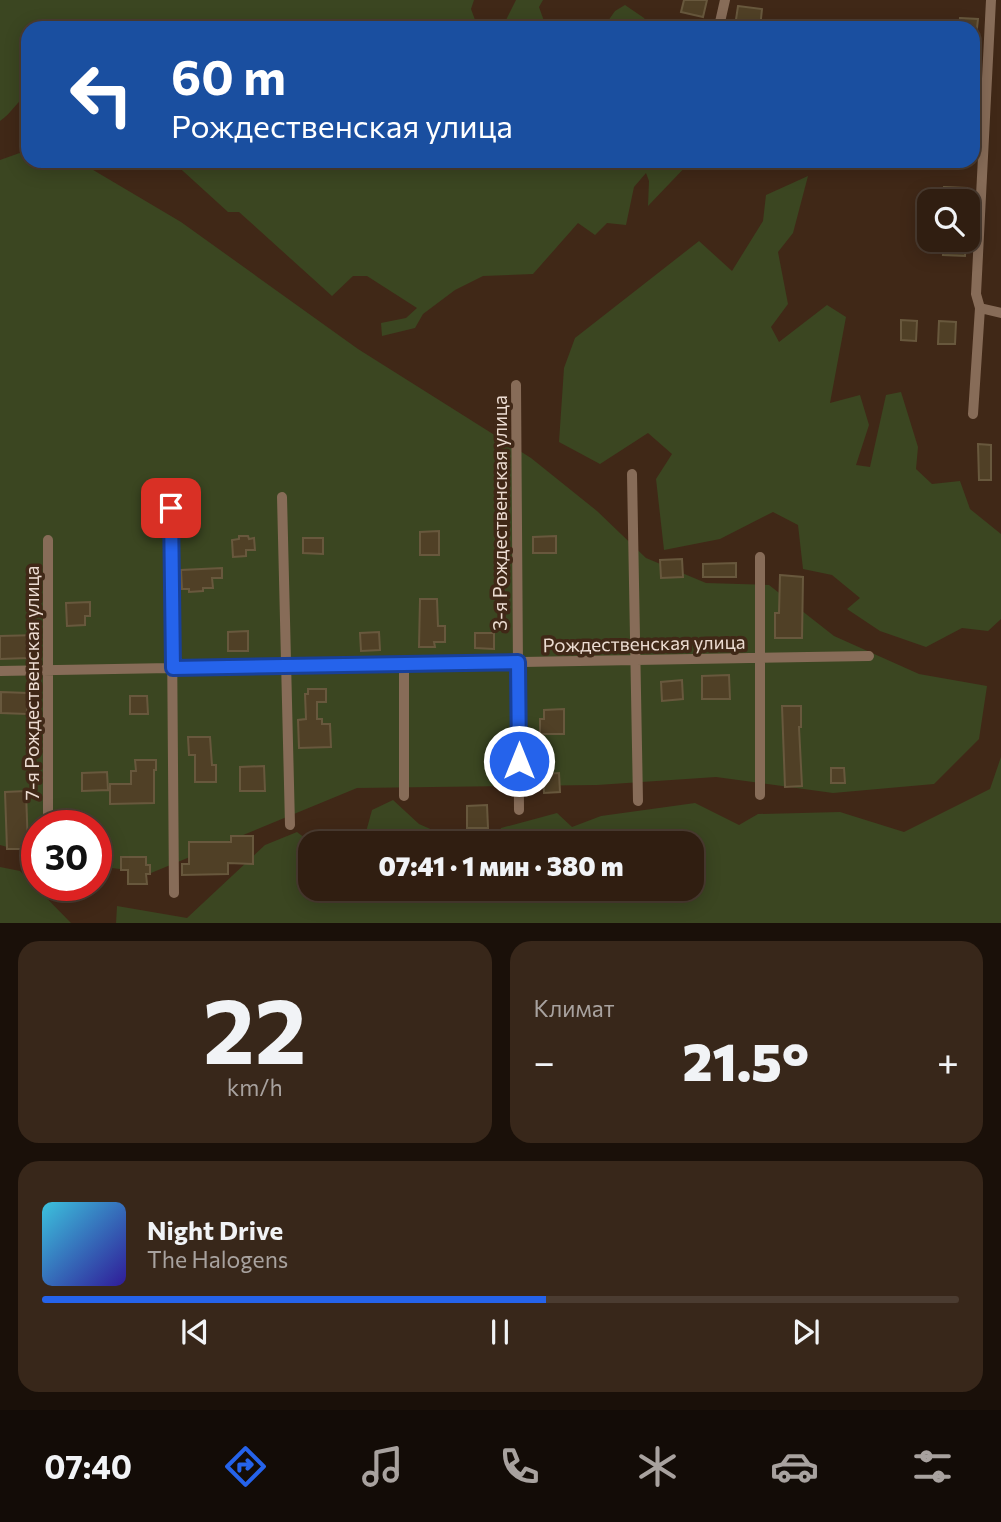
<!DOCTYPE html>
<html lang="ru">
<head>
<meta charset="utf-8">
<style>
	:root { --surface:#301e11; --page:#38271a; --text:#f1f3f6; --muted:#a8a29f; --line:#4b3c31; --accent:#2563eb }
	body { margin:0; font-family:Commissioner,sans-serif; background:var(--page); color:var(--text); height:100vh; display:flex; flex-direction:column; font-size:26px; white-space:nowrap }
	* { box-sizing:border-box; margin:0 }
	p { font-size:23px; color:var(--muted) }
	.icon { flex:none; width:38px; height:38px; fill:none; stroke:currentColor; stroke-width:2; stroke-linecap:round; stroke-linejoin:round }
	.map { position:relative; height:923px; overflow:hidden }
	.details { display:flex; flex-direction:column; gap:18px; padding:18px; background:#1a1009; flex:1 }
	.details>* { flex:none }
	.banner { position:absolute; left:21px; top:21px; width:959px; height:147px; border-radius:21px; box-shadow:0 4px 18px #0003,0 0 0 2px var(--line); background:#1a4fa0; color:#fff; overflow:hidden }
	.fabs { position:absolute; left:917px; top:189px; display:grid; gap:14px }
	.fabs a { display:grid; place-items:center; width:63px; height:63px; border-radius:14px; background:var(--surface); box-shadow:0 4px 18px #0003,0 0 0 2px var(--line); font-size:35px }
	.speed { position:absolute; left:21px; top:810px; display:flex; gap:14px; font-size:35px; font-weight:700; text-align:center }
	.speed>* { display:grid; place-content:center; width:91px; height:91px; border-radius:50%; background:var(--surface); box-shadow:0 4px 18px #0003,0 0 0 2px var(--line); line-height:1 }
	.speed .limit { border:10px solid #d22; background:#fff; color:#111 }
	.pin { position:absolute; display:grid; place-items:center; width:60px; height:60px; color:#fff; margin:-30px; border-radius:14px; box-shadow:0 4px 10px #0006 }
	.me { position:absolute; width:77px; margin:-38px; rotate:0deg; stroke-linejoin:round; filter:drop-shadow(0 0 5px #0008) }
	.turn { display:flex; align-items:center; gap:24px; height:147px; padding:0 35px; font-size:32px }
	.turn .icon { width:91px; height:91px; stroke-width:2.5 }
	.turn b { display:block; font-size:49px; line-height:60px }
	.big { font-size:52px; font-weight:800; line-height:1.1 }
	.details .widget { flex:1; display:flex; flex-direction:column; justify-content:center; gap:10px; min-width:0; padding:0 24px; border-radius:21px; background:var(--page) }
	.details .dial { align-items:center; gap:0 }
	.dial b { font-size:91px; line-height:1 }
	.song { display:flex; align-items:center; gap:21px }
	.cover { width:84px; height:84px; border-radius:10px; background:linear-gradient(135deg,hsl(190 70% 55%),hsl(250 70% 35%)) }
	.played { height:7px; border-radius:4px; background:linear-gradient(90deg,var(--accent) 55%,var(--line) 55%) }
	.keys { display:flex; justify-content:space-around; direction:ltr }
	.heat { display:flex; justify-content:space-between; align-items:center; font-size:38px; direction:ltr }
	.details .tiles { flex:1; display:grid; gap:18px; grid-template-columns:1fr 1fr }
	.widget:last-child { grid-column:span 2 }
	.trip { position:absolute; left:298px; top:831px; width:406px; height:70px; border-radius:21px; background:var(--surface); box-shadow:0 4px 18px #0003,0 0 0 2px var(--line); font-weight:800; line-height:70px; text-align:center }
	.menu { display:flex; height:112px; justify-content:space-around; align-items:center; background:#130c07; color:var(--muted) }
	.menu .icon { width:49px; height:49px }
	.menu .on { color:var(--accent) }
	.menu b { font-size:32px; color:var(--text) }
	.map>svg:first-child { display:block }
	.green { fill:#3b4621 }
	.building { fill:#504026; stroke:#68583d; stroke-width:2 }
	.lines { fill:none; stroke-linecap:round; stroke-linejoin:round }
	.minor { stroke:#876c58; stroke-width:10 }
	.route-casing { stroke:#184099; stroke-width:18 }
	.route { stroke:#2563eb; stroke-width:12 }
	.labels { text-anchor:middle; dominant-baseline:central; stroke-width:7; stroke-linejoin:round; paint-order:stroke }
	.street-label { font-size:19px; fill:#ebdbd1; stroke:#402817 }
</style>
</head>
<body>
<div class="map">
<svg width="1001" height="924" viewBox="0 0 1001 924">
	<rect width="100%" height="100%" fill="#402817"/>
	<path class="green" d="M0,0H474L471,9L478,28H28V94C16,102 12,113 0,121Z
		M516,0H543L539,7L544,21L550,28H502Z
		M625,5L644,18L651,28H603L615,11Z
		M28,150V161H78L181,222L358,349L531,458L597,511L646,558L706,583L769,585L834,636L919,674L987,686L979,739L934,784L833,793L716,777L597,785L357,788L151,873L96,866V826H37V855L0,845V160Z
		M172,161H691L648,206L649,181L646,173L634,187L626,225L607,223L595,235L578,223L533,274L483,276L455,290L423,314L415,328L382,336L381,323L406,318L417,308L367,276H353L332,296L239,212H228Z
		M808,176L793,233L778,252L788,304L771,327L779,342L827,305L846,317L830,403L860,395L869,425L856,465L870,467L886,395L901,392L918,447L916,469L932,484L960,481L970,509L1001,534V619L988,631L962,628L926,647L880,631L847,609L860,598L832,575L803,569L798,525L773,512L720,539L664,550L656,479L672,454L648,433L600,464L559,442L564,368L575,338L699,241L732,271L763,221L766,195Z
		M1001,757V923L116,924L117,906L187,918L265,845L297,832L305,838L306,857L310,858V889H691V844L493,843L501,828L557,813L572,827L601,816L695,803L739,825L758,814L840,812L904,832L990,789Z
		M393,800L419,824L462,843H363L372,810Z
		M0,867L20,871L71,923H0Z"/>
	<path class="building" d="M684,0H707L703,17L681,12Z
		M738,6L762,9L760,28L735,26Z
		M960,18L978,19L977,28H959Z
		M944,187L967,188L966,201H943Z
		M944,240H966L965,256L943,255Z
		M901,320L917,321L916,341L901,340Z
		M939,321L956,322L955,344H938Z
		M978,444L991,445V480H979Z
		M439,531V555H420V532Z
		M239,536H248L249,539L254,538L255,550H246V556L233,557L232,540L239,539Z
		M556,536V553H533V537Z
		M303,538H323V554L303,553Z
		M682,559L683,577L661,578L660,560Z
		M736,563V577H703V564Z
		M222,568V578H212L213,588H203V591L189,592V589H182L181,570Z
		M780,575L803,577L802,638H775V613H779Z
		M420,599H437L438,626H445V642H434L435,647H419Z
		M90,602V616H85V625L67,626L66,603Z
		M248,631V651H228V632Z
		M379,632L380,650L361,651L360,633Z
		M475,633H494V649L475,648Z
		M38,635V646H29V658L0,659V636Z
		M729,675L730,699H702V676Z
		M682,680L683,699L662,701L661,682Z
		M308,689H326V702H317V719H322V724H330L331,747L299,748L298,720L306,719L305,694H308Z
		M1,692L28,693L27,714L1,713Z
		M130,696H147L148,714H130Z
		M782,706H801V727H799L802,786L785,787Z
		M564,709V734H540V719H544V710Z
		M188,737H210L212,765H216V782H195V755H189Z
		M135,760H156V770H154V803L110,804V784H131V771H136Z
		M264,766L265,791H240V767Z
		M831,768H844L845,783H831Z
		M107,772L108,790L82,791V773Z
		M559,773L560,792L544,793L543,774Z
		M26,791L28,849H7L5,792Z
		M487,805L488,828H467V806Z
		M231,836H253V864L228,863V874L182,875V864H189V842H231Z
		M121,857H146V865H150V874H146L147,884H128V870H121Z"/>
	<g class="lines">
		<path class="minor" d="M720,22L725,0
			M980,308L1001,313
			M516,385L519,810
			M973,414L980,308L976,294L991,0
			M632,474L638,801
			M282,497L290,825
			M171,508L174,893
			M48,540V826
			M760,557V795
			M404,664V796
			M0,671L869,656"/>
	</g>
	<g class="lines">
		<defs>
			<path id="route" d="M171,508L173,668L518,662L519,761"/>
		</defs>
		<use href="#route" class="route-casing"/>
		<use href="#route" class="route"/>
	</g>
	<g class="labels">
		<g class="street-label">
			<text transform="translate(499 513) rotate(-90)">3-я Рождественская улица</text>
			<text transform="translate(644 643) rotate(-1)">Рождественская улица</text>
			<text transform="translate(31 683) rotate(-90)">7-я Рождественская улица</text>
		</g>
	</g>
</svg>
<div class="fabs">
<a><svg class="icon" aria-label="search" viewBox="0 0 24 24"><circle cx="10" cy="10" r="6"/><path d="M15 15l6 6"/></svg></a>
</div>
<div class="speed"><div class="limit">30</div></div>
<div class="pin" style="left:171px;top:508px;background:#d93025"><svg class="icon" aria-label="arrive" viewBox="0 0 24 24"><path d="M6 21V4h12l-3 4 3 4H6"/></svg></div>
<svg class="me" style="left:519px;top:761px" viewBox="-20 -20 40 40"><circle r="17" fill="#2563eb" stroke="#fff" stroke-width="3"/><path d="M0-11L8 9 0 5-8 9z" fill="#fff"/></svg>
<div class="trip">07:41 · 1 мин · 380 m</div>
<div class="banner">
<div class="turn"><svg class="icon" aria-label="left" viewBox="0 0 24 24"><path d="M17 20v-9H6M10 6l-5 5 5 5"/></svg><div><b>60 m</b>Рождественская улица</div></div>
</div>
</div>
<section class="details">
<div class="tiles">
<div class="widget dial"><b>22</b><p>km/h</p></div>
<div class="widget"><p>Климат</p>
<div class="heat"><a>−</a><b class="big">21.5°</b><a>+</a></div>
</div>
<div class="widget">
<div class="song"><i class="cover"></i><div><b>Night Drive</b><p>The Halogens</p></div></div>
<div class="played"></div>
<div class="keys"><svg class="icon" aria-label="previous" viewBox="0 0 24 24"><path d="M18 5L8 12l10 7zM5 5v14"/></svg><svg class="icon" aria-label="pause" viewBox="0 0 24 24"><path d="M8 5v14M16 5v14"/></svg><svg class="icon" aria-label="next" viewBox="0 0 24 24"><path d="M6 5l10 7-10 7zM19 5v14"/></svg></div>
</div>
</div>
</section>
<nav class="menu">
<b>07:40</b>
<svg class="icon on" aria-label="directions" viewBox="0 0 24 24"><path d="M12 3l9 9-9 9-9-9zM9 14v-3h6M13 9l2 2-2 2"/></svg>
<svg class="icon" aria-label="music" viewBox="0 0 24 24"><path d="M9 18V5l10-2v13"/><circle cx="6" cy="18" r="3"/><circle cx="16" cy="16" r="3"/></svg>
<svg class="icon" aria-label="phone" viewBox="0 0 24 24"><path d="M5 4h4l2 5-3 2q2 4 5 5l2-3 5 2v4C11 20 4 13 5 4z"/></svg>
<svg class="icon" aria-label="climate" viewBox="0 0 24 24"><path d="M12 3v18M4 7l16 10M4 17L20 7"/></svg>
<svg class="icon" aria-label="car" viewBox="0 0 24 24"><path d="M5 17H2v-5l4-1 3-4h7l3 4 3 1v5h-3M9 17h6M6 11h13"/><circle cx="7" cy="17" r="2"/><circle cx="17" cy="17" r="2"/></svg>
<svg class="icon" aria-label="filters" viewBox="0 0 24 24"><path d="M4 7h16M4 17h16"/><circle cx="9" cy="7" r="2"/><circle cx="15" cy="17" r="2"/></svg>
</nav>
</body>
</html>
